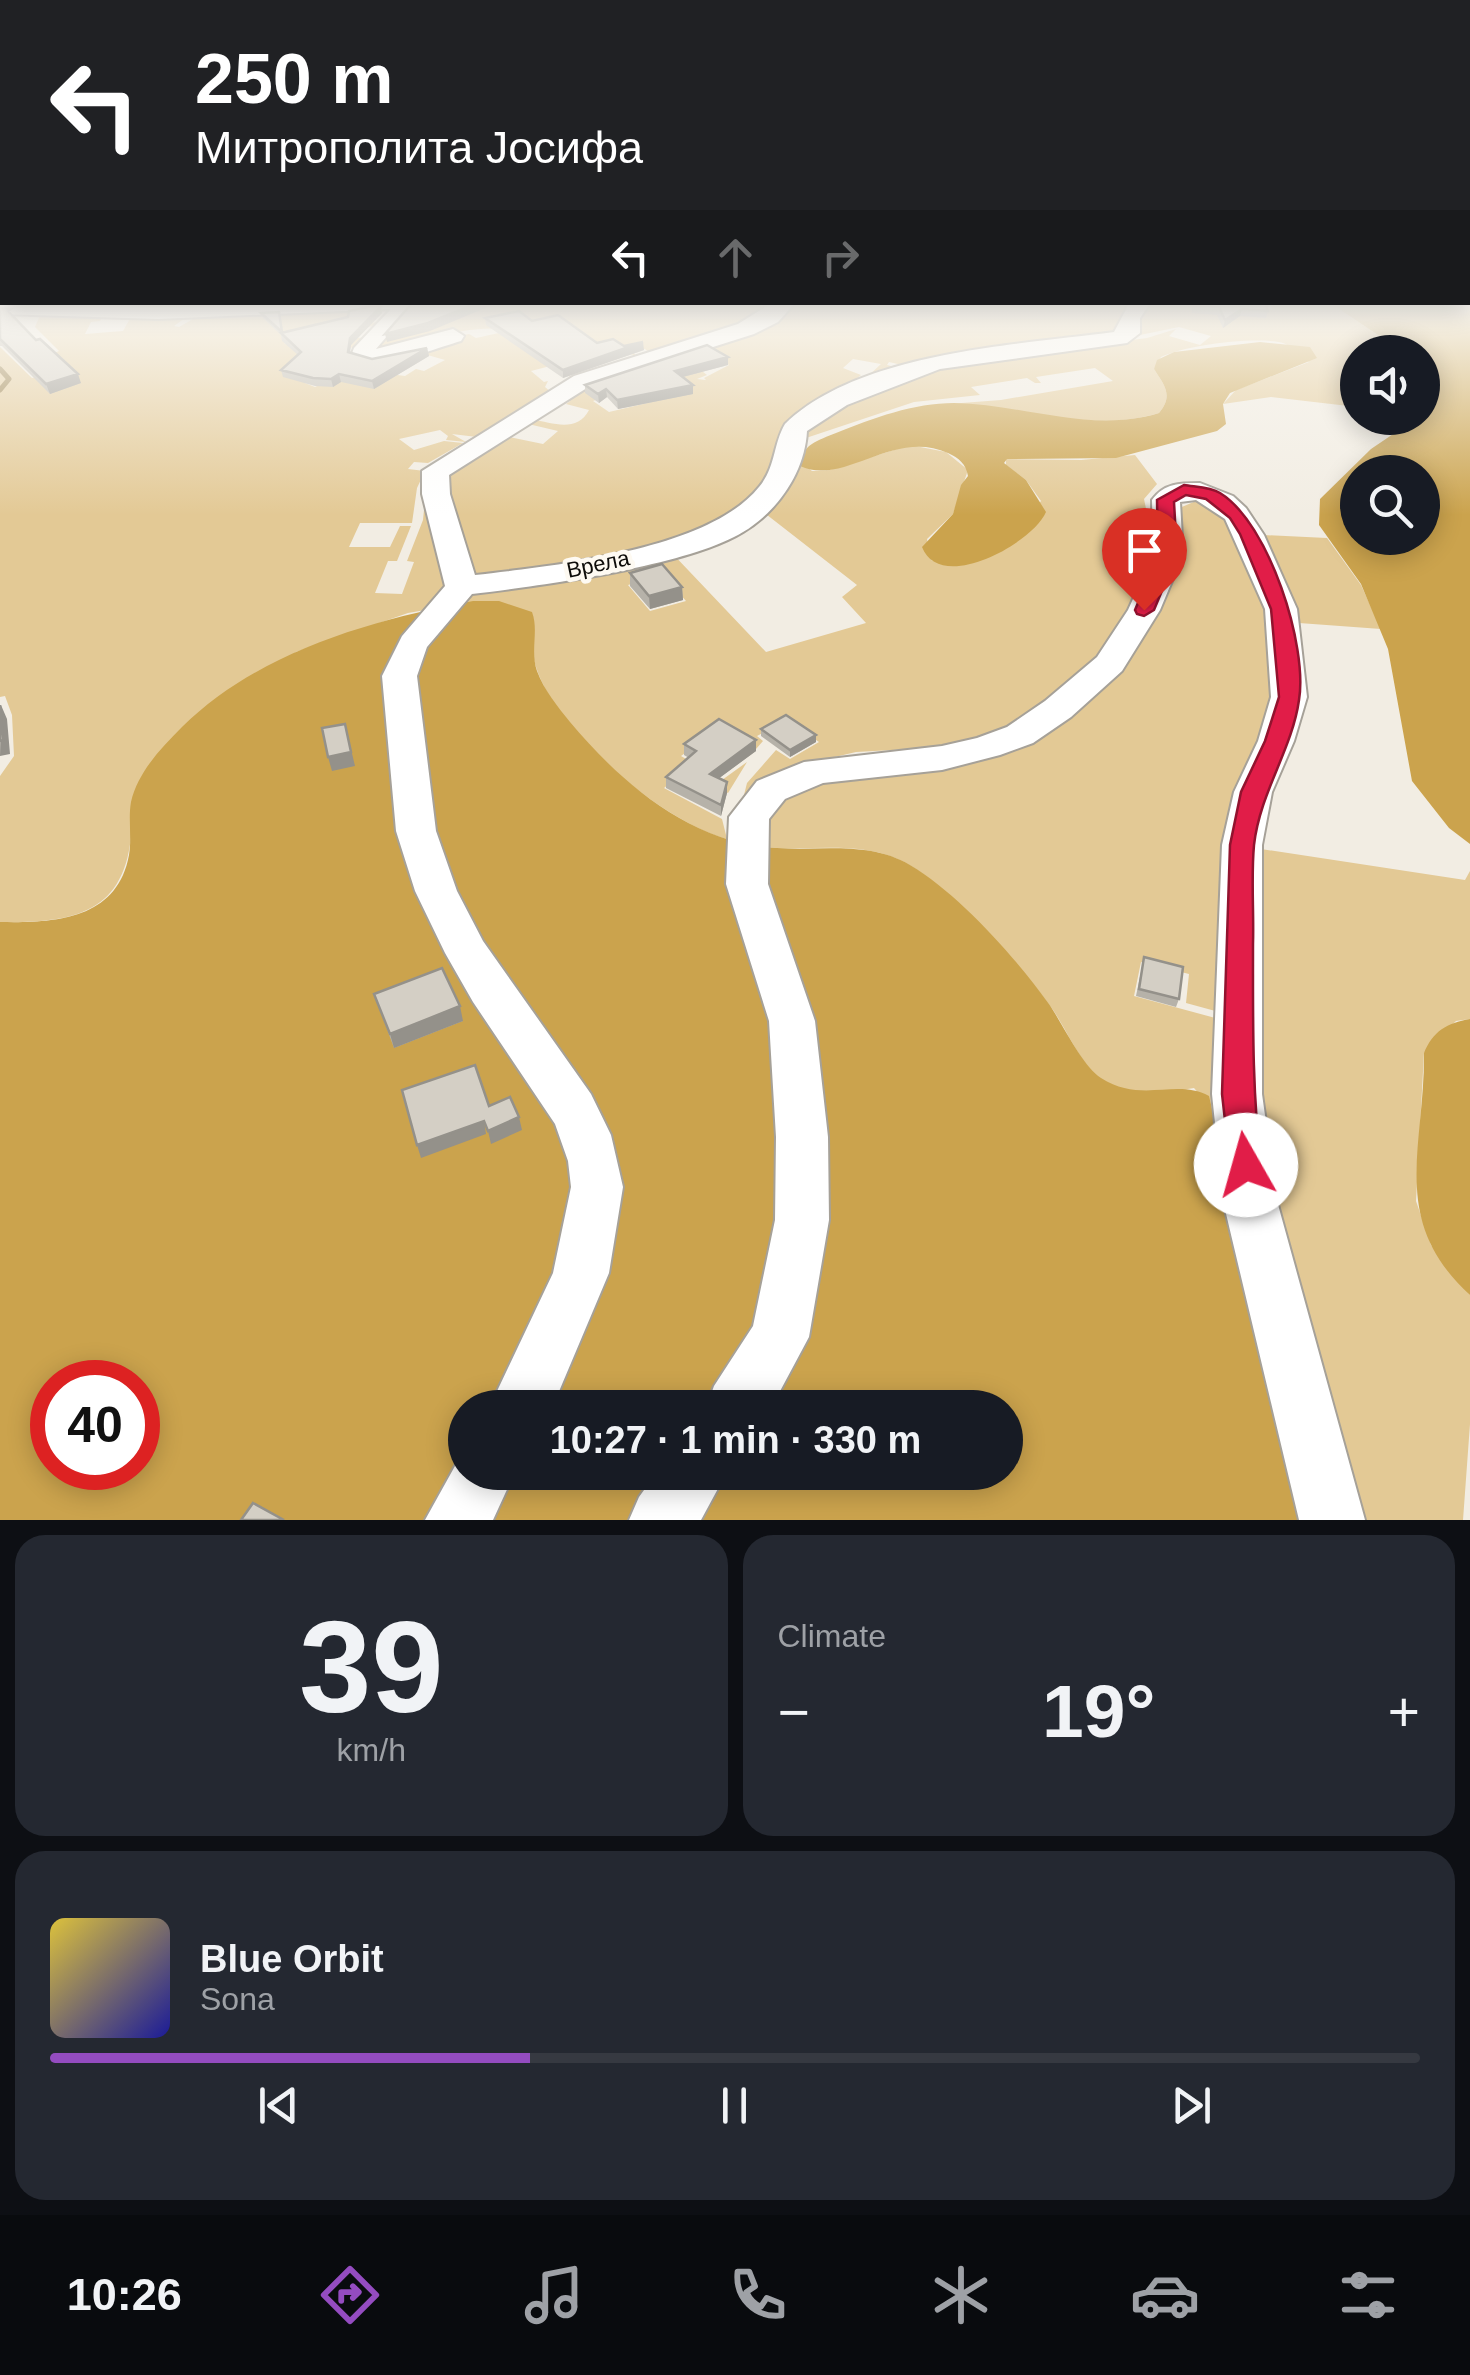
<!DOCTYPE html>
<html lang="en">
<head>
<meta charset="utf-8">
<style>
	:root { --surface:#171b24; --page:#242831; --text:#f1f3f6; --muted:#9ea1a6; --line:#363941; --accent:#944cc0 }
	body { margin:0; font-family:Helvetica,sans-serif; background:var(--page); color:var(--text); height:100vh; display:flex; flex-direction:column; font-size:38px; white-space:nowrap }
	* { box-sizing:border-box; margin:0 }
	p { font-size:32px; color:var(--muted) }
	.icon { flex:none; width:55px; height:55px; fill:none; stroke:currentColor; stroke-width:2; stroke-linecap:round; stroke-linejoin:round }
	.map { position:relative; height:1520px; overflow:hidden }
	.drawer { display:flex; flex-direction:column; gap:15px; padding:15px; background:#0d0f14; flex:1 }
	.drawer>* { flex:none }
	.banner { position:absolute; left:0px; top:0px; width:1470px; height:305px; box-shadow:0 5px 25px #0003; background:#202124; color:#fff; overflow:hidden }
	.tools { position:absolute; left:1340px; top:335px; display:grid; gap:20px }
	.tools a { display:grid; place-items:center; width:100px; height:100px; border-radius:50%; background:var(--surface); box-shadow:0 5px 25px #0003; font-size:50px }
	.speed { position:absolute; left:30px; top:1360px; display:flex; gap:20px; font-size:50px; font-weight:700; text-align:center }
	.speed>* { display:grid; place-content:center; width:130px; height:130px; border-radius:50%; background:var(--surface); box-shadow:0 5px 25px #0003; line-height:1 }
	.speed .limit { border:15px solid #d22; background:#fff; color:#111 }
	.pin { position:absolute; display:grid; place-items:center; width:85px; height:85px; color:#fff; margin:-102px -42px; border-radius:50% 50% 50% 0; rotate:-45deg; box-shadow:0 0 10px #0007 }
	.pin .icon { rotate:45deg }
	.me { position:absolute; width:110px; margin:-55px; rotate:353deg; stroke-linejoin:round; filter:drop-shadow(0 0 8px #0008) }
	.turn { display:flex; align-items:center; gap:35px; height:210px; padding:0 30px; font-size:45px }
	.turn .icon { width:130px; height:130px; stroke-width:2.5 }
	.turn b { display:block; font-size:70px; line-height:85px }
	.lanes { display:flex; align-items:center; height:95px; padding:0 30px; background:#0003; justify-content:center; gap:50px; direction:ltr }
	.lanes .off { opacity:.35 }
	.big { font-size:75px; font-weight:700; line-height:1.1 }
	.drawer .tile { flex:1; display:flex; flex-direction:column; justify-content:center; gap:15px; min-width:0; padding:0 35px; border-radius:30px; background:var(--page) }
	.drawer .dial { align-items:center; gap:0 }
	.dial b { font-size:130px; line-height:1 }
	.song { display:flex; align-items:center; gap:30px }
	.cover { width:120px; height:120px; border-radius:15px; background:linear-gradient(135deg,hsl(50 70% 55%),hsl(240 70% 35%)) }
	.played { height:10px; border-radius:5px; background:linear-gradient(90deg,var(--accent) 35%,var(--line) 35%) }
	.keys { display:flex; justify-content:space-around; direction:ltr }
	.heat { display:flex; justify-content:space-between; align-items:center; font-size:55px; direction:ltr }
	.drawer .tiles { flex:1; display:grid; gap:15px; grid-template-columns:1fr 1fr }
	.tile:last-child { grid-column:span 2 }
	.trip { position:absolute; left:448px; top:1390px; width:575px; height:100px; border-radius:50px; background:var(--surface); box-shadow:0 5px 25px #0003; font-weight:700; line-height:100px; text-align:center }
	.menu { display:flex; height:160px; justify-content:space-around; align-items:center; background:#090b0e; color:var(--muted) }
	.menu .icon { width:70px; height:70px }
	.menu .on { color:var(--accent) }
	.menu b { font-size:45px; color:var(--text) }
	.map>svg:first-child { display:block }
	.green { fill:#e3c995 }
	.forest { fill:#cba34d; fill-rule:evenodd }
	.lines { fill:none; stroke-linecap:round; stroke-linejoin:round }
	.stream { stroke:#8e7235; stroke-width:5 }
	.minor-casing { stroke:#a6a198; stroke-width:4 }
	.minor { fill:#fff; fill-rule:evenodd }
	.wall { fill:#b6b2a9 }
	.shaded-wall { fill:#94918a }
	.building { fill:#d4cfc5; stroke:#94918a; stroke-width:2.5 }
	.route { fill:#e11d48; stroke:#92132f; stroke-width:2.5 }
	.labels { text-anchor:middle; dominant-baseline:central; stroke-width:9; stroke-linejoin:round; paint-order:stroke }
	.far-street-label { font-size:22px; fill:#0d0c09; stroke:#fefaf2 }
</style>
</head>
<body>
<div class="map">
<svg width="1470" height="1520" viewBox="0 0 1470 1520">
	<rect width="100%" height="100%" fill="#f2ede3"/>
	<path class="green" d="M491,302L778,303L764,316L650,353L645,349L632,351L637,357L614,345L558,365L574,380L554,365L531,371L544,382L548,381L545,387L551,392L477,437L452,434L466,442L446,440L448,436L440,430L399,439L414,450L444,441L463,443L428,463L414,462L408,469L425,471L417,488L412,523H360L349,547H390L400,526H411L397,561H388L375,593L402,594L414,562L407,561L423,520L425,500L449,587L437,608L408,613L296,652L132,822C129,913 77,923 0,922V776L14,756L12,715L5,696L0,697V347L32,378L67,368L52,354L59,351L35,327L41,313L103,315L100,321L91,322L85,334L123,331L132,315L188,316L174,326L179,327L200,315L358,311L348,324L385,322L368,327H309L280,333L285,344L327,335L326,340L370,337L337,356L360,350L305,383L315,387L353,369L405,376L416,369L424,371L445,360L424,354L420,345L469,334L476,338L512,330C467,323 415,343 372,356L378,336Z
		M1218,302L1273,310L1269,303H1330L1381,337L1389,348L1387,352H1358L1357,407L1271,397L1223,404L1236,390L1309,362C1301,356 1292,346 1283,343C1255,336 1187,345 1161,357L1154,369C1164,385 1174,395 1159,413C1080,437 1002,397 922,406L1001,400L1113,381L1095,368L1036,377L1041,383H1035L1027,378L971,387L980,395L914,402L806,438L803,430L807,423L924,368L1147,338L1176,329L1169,336L1200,345L1211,336L1179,327L1140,335L1134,316L1145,303Z
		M794,303H1136L1126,314V331L1121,335L953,357L911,367L889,362L887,365L899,368L871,386L857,380L867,377L881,364L853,359L843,368L861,375L854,381L868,387L831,400L794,420C786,432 792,444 787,456C780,474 761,500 746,512C720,535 500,592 474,576L443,487C443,461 484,446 505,436L543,444L558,431L524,423L532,419C554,424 578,432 589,410L566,404L570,401L562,398L587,384L623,372V384L598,390L604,397L593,401L609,412L660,400L659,394H648L645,371L678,364L688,370L698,368L707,375L697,379L706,380L704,378L729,365L703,347L765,326Z
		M910,445L946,452L968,470L953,514L927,539L931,560C982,580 1012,536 1041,501L1026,480L1006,465V459L1081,460L1135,455L1157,484L1144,499L1155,552L1141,589L1097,660L1069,686L998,733L947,747L856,752L826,759L796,768L742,803L747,783L776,750L790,759L819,742L787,720L757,736L763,741L756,749L718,729L681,756L722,780L747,762L728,793L685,771L664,788L722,819L727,839C661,822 534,717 532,645L461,603L469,594L642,559L656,577L628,585L650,611L686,601L648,558L670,551L766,652L866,623L842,597L857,585L762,511L799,461L812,471H826Z
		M1196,501L1227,517L1266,593L1276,679L1219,1012L1186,1003L1189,974L1141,962L1134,996L1219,1019L1214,1111L1194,1088C1162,1093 1125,1099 1098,1077C1079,1061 1066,1028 1051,1007C1023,969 946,884 906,863C861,839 811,852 763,847L764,820L783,795L824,778L948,767L1123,668L1177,509Z
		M1263,535L1327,538L1361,585L1381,629L1299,623L1295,605Z
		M1261,849L1465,880L1470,871V1019L1456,1021L1424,1053L1416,1201L1431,1245L1470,1295V1424L1463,1520H1363L1277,1218L1261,1105Z"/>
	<path class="forest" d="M1470,302V844L1449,828L1412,781L1388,649L1361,584L1319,525L1320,499L1371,449L1405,426L1396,418H1422V352H1387L1389,348L1381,337L1330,303ZM1422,472V538H1358V472Z
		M1260,342L1310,347L1317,358L1230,393L1223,404L1226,424L1217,431L1116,458L1007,459L1004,463L1026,480L1046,512C1032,544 940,594 922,547L953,514L961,485L968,476C966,464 959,458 948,453C893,428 844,487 800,466C800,445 819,440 836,433C873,418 914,403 954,403C1024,404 1090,434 1159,413C1174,395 1164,385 1154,369L1157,360L1174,352Z
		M473,601H499L532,612C539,630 530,651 537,671C544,690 558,707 570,722C622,784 692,844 777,848C823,851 869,841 910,865C960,895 1015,957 1049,1004C1062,1023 1083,1067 1101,1078C1142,1104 1176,1078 1209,1096L1308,1520H0V922C52,923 117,921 129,855C132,838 128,819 131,802C138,772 161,748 182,727C258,652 371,620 473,601ZM52,1382H138V1468H52ZM465,1408H1005V1472H465Z
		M1470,1019V1295C1388,1220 1425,1148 1424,1053C1433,1031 1447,1023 1470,1019Z"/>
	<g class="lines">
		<path class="stream" d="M0,369L9,379L0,390"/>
		<defs>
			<path id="minor" d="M0,302L158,307L416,302L376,349L453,329L464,336L461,341C436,348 370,375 351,356L354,348L391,309L158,319L0,314Z
				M773,302H796L778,322L754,334L590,386L449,475L450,494L475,575C553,566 709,550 759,487C776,467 773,444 785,424C859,352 1016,345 1114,332L1130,302H1151L1140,318V333L1127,343L940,369L847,405L807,431C805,472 778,511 743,532C688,566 539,586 472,594L427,647L417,676L436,831L457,891L483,941L591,1094L611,1135L623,1187L609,1273L552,1408H489L553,1273L571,1187L568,1161L555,1124L473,1002L445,953L415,891L396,831L382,676L402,636L445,586L422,494V471L574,376L738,324Z
				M1200,483L1233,496L1246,508L1264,535L1297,609L1307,697L1294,741L1272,792L1262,845V1094L1277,1201L1365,1520H1299L1223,1201L1212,1094L1222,845L1234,792L1258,741L1271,697L1265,609L1225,519L1196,500L1180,502L1183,555L1160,610L1122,671L1071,717L1033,743L1000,755L942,770L823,783L785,799L769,819L768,884L815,1021L828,1137L829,1220L809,1337L771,1408H706L714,1386L753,1326L775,1220L776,1137L769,1021L726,884L729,817L757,781L804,762L942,746L977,738L1007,727L1045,701L1097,657L1128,610L1153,555L1152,500C1164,483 1180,483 1200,483Z
				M465,1448V1472H515L493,1520H425Z
				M657,1472H727L701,1520H629L639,1497Z"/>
		</defs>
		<use href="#minor" class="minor-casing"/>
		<use href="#minor" class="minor"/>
	</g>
	<path class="wall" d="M1192,302H1265L1268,311L1266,318L1240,316L1223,328L1217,315L1192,313Z
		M381,306L382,313L351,345L350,352L372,359L427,348L429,356L374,389L341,382L333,387L315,386L283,377L281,370L298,355L282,341L281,335L263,318L261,313L283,333L348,317Z
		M0,308L14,317L81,383L50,394L2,346H0Z
		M485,318L532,321L597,343L644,350L563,378L486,325Z
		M728,365L683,377L693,385V394L618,409L607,397L599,403L585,393V385Z
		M630,573L682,587L683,600L650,609L630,586Z
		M761,729L816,735V742L790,757L761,736Z
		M756,740V751L719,778L727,782V793L721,816L666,788V777L689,758L684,755V744Z
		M1144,957L1179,999L1176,1007L1136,996Z
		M374,994L463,1021L394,1048Z"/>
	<path class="shaded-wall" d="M480,302H500L430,331L387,342L385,334Z
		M381,306L382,313L351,345L349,359L348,352L350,338Z
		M1242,309L1240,316L1223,328L1225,320Z
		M643,342L644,350L563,378V370Z
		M427,348L429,356L374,389L372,381Z
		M728,357V365L675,379V371Z
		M78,374L81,383L50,394L46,384Z
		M339,374L341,382L333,387L331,379Z
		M693,385V394L618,409L617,400Z
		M606,389L607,397L599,403L598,394Z
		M682,587L683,600L650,609L649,596Z
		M1,705L7,719L10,754L0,756Z
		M345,724L355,766L332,771L328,757Z
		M816,735V742L790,757V750Z
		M756,740V751L710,785V774Z
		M727,782V793L721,816V805Z
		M460,1006L463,1021L394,1048L390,1034Z
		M519,1117L522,1130L491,1144L488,1131Z
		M484,1121L486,1134L421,1158L417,1145Z"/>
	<path class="building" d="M413,302H480L428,323L385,334Z
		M1194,302H1265L1268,311L1242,309L1225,320L1219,307L1193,305Z
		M372,306H381L350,338L348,352L372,359L427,348L372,381L339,374L331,379L313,378L281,370L301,352L281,333L348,317L349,311Z
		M0,308L11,309L8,311L36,340L40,339L78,374L46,384L0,339Z
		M519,311L532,321L558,315L597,343L613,339L624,346L643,342L563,370L485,318Z
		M279,312L282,332L261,313Z
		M707,345L728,357L675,371L693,385L617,400L606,389L598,394L585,385Z
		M662,564L682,587L649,596L630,573Z
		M0,705L3,740L0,741Z
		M786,715L816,735L790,750L761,729Z
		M719,719L756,740L710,774L727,782L721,805L666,777L696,751L684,744Z
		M345,724L351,752L328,757L322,728Z
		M1144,957L1183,967L1179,999L1139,989Z
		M442,968L460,1006L390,1034L374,994Z
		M475,1065L489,1106L510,1097L519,1117L488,1131L484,1121L417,1145L402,1090Z
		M253,1503L284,1520H241Z"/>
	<linearGradient id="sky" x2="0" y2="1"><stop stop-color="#9aaba8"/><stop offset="0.59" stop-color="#f9f7f2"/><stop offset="1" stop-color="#f9f7f2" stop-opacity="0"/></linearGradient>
	<rect width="1470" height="515" fill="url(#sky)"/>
	<path class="route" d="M1184,485C1195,487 1210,487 1220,493C1269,523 1308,646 1299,700C1292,750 1260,792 1254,845C1251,877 1254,912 1253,944C1253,1019 1252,1091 1261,1165L1257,1175L1246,1179L1234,1175L1230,1165L1222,1094L1230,845L1241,792L1265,741L1279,697L1271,609L1240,534L1230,518L1206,499L1186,495L1174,502L1177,555L1154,610L1144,616L1137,614L1135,610L1158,555L1157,500Z"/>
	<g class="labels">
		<g class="far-street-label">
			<text transform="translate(598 564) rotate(-12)">Врела</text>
		</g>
	</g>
</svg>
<div class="tools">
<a><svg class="icon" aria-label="sound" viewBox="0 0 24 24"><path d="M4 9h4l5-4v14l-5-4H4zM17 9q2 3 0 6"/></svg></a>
<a><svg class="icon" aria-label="search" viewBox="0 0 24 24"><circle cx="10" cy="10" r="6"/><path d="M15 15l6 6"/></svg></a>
</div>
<div class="speed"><div class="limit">40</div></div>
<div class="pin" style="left:1144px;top:610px;background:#d93025"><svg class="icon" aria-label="arrive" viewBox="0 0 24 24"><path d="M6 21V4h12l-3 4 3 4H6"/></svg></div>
<svg class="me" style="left:1246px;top:1165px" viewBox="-20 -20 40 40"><circle r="19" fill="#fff"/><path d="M0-13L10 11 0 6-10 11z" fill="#e11d48"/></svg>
<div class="trip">10:27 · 1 min · 330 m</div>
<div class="banner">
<div class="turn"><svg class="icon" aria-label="left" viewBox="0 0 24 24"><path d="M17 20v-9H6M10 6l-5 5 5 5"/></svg><div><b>250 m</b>Митрополита Јосифа</div></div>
<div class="lanes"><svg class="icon" aria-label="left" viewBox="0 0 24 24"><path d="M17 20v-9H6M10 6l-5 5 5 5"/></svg><svg class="icon off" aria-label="ahead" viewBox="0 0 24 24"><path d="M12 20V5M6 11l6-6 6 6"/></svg><svg class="icon off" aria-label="right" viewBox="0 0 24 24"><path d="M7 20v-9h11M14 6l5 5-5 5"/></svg></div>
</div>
</div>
<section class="drawer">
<div class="tiles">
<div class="tile dial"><b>39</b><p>km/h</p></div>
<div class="tile"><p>Climate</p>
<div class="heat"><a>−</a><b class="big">19°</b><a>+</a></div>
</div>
<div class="tile">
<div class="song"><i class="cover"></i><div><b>Blue Orbit</b><p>Sona</p></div></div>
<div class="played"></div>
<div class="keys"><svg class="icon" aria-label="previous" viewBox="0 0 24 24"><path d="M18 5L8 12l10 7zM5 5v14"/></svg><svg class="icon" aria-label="pause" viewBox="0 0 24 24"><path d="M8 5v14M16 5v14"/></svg><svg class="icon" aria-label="next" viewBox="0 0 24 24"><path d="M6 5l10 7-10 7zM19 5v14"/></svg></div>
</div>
</div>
</section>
<nav class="menu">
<b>10:26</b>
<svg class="icon on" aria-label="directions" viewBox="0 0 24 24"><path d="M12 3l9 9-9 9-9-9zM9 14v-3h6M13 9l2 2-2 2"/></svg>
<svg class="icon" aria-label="music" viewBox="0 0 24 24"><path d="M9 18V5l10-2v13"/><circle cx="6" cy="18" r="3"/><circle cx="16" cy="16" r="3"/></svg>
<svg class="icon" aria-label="phone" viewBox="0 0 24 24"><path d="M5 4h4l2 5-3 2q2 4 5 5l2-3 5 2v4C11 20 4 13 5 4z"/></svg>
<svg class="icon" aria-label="climate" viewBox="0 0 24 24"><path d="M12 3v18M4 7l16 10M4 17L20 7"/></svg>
<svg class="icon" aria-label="car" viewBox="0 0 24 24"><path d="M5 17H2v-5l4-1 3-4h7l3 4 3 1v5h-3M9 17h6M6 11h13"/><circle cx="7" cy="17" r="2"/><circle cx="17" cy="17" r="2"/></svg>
<svg class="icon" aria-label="filters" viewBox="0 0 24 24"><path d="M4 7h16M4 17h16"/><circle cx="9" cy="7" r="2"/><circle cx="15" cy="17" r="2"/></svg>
</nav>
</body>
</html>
